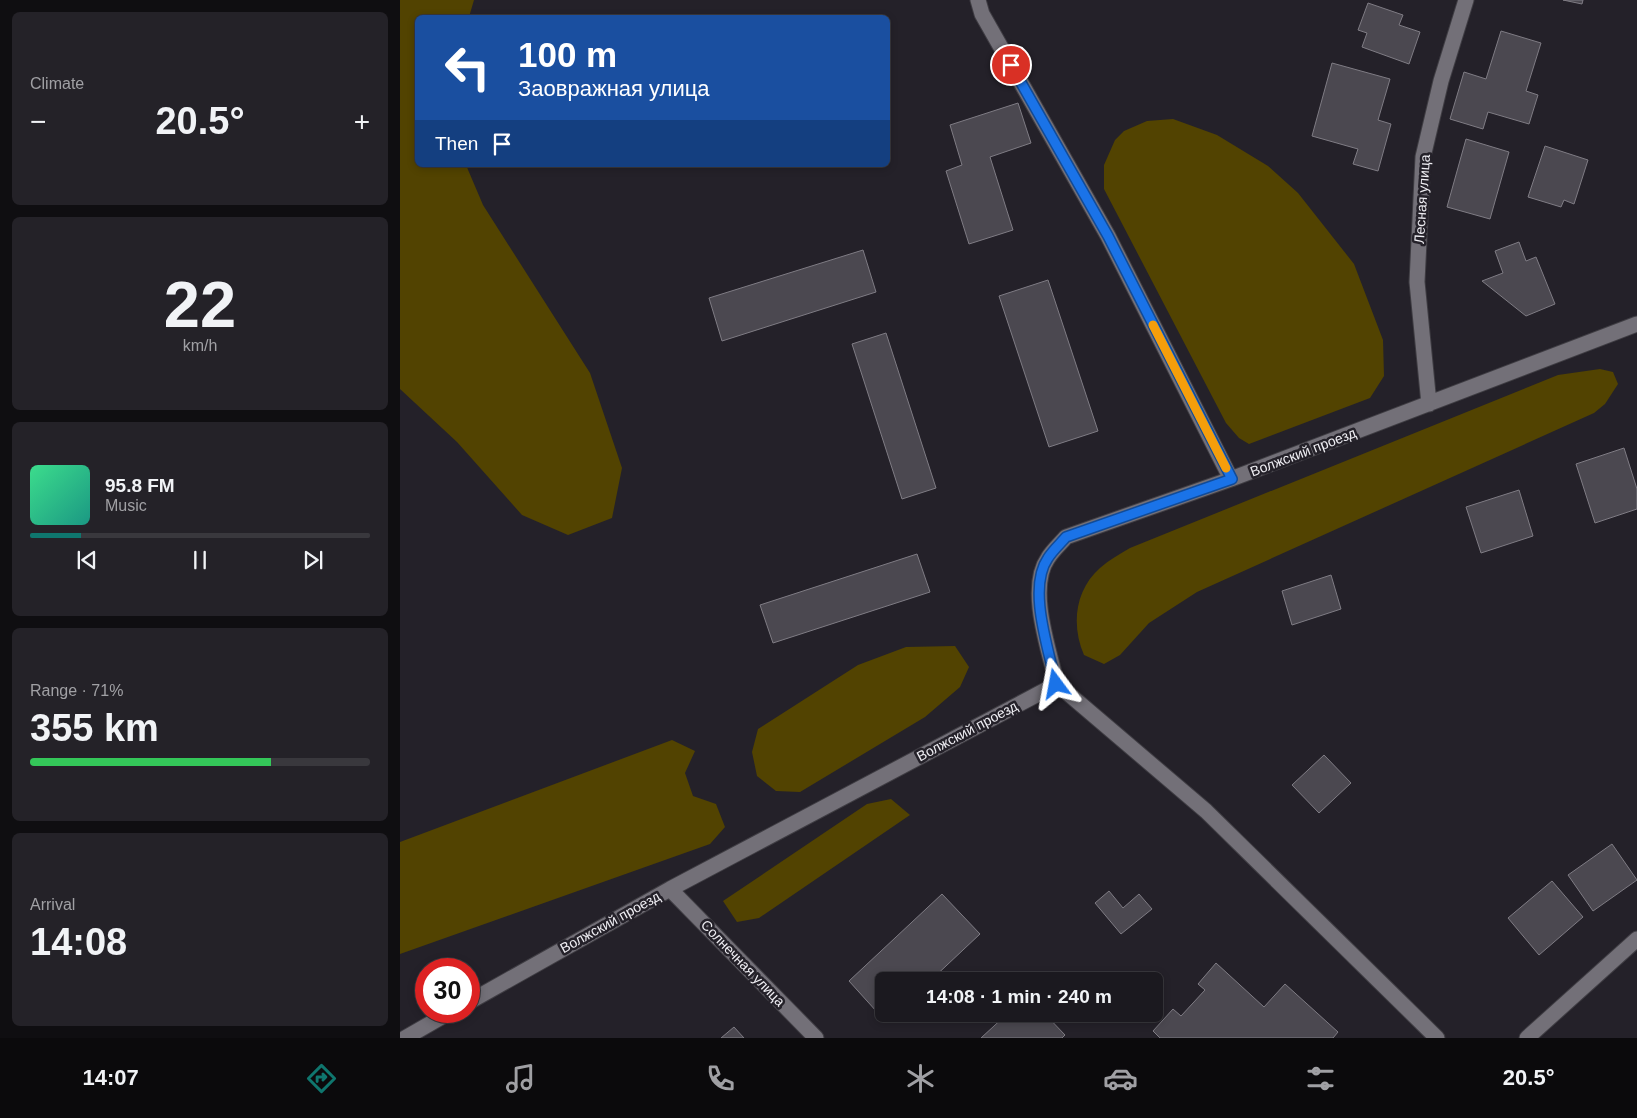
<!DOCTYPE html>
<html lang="en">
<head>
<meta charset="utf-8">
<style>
	:root { --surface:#1b191f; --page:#242228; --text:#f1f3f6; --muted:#a0a0a4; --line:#39383d; --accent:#0f766e }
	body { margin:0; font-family:Helvetica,sans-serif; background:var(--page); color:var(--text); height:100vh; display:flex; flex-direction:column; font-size:19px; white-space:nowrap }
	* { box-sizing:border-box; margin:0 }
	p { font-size:16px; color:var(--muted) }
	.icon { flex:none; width:28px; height:28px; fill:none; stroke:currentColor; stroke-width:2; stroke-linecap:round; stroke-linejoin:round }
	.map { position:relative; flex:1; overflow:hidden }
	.drawer { display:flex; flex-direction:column; gap:12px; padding:12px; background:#0f0e11; width:400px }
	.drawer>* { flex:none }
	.guide { position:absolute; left:15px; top:15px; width:475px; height:152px; border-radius:8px; box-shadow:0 2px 8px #0003,0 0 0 1px var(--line); background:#1a4fa0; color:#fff; overflow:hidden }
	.speed { position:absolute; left:15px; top:958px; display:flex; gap:10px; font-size:25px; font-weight:700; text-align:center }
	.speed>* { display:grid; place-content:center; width:65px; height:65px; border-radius:50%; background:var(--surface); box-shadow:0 2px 8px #0003,0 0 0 1px var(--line); line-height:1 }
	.speed .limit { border:8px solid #d22; background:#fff; color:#111 }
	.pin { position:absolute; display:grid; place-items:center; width:42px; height:42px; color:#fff; margin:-21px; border:2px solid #fff; border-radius:50%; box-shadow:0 1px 5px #0007 }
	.me { position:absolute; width:55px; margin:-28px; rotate:347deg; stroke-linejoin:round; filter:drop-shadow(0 0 4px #0008) }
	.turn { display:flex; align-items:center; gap:18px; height:105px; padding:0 20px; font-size:22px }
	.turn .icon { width:65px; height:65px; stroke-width:2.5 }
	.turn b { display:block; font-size:35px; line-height:42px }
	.then { display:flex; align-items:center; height:48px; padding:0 20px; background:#0003; gap:10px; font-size:19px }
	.big { font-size:38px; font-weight:700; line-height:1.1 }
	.drawer .tile { flex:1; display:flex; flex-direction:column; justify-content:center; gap:8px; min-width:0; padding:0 18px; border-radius:8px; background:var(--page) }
	.drawer .dial { align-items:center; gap:0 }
	.dial b { font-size:65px; line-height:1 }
	.song { display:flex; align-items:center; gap:15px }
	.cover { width:60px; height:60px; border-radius:8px; background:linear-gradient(135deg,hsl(150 70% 55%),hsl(170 70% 35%)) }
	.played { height:5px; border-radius:2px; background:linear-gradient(90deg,var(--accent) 15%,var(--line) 15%) }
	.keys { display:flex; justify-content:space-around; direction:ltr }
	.heat { display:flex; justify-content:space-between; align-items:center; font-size:28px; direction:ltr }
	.charge { height:8px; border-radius:4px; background:linear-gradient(90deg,#34c759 71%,var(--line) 0) }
	.trip { position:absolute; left:475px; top:972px; width:288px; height:50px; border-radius:8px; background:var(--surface); box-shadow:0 2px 8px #0003,0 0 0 1px var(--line); font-weight:700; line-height:50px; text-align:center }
	.tabs { display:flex; height:80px; justify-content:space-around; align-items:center; background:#0b0a0c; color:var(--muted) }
	.tabs .icon { width:35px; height:35px }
	.tabs .selected { color:var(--accent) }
	.tabs b { font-size:22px; color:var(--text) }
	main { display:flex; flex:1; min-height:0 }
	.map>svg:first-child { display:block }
	.green { fill:#524301 }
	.building { fill:#4b4850; stroke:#7f7c84 }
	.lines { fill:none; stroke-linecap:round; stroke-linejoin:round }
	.street-casing { stroke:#3f3d43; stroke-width:17 }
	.street { stroke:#737078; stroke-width:15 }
	.route-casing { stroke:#114b97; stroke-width:12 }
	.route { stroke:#1a73e8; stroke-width:9 }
	.slow { stroke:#f59e0b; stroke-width:9 }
	.labels { text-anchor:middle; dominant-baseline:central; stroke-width:5; stroke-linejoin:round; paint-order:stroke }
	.street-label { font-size:14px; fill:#efeef3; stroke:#242129 }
</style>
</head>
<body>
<main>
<section class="drawer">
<div class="tile"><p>Climate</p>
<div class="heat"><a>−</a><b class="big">20.5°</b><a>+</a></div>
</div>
<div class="tile dial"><b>22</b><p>km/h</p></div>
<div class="tile">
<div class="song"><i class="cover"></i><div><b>95.8 FM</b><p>Music</p></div></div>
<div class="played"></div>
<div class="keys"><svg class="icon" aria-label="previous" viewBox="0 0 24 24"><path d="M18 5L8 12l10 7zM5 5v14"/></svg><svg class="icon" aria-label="pause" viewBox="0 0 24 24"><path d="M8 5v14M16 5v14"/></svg><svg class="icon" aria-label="next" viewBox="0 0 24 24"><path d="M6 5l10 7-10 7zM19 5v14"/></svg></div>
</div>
<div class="tile"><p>Range · 71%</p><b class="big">355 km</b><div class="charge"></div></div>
<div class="tile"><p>Arrival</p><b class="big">14:08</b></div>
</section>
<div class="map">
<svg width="1237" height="1038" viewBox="0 0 1237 1038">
	<rect width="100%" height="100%" fill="#242129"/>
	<path class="green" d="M0,0H74L69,17L18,18V165H66L83,205L190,373L222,468L212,518L168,535L122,515L57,442L0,389Z
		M773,119L817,135L868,166L898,193L954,264L983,340L984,376L970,398L849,444L839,438L826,423L704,189V165L715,140L724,131L747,121Z
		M1200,369L1213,372L1218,384L1205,404L1194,413L797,592L749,623L720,655L704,664L684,655C671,625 675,590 700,568C709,560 720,554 730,548L1158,375Z
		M555,646L569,667L560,687L525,717L400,792L376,791L357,776L352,752L358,729L458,665L506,647Z
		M272,740L295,751L285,773L293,796L316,804L325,827L310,844L0,954V842Z
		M491,799L510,815L359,918L337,922L323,901L467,804Z"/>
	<path class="building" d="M1163,0H1183L1182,4Z
		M968,3L1003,15L999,25L1020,32L1009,64L962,47L967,33L958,30Z
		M1101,31L1141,43L1126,91L1138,95L1129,124L1088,112L1083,129L1050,119L1064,72L1086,79Z
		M932,63L990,79L978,120L991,124L978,171L953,164L958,149L912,136Z
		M618,103L631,143L590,157L613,230L569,244L546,171L562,165L550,125Z
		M1066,139L1109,152L1090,219L1047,207Z
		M1145,146L1188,160L1174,204L1164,200L1161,207L1128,197Z
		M1119,242L1126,261L1136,257L1155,304L1126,316L1082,281L1103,273L1095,251Z
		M463,250L476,292L322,341L309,298Z
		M648,280L698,431L649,447L599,296Z
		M486,333L536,488L502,499L452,344Z
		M1224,448L1237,489V509L1195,523L1176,464Z
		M1119,490L1133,536L1081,553L1066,507Z
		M517,554L530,592L373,643L360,605Z
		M931,575L941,609L892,625L882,591Z
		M924,755L951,783L919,813L892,785Z
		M1212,844L1237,880L1193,911L1168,875Z
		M1152,881L1183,917L1139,955L1108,918Z
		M709,891L723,908L739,894L752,909L721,934L695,903Z
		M542,894L580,934L530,981H484V1014H495L486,1022L449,981Z
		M816,963L864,1007L885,984L938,1032L933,1038H760L753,1031L773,1009L781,1016L805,990L798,984Z
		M607,1014H645L665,1035L662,1038H581Z
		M334,1027L344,1038H321Z"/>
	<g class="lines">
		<defs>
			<path id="street" d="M578,0L582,14L708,236L831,479
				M1029,404L1017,282L1023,157L1041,81L1066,0
				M657,684L806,811L1037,1038
				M270,889L416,1038
				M69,1002L270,889L657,684C649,650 627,588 648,558C653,550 660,544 666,537L831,479L1237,324
				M5,1038L52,1011
				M1127,1038L1237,939"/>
		</defs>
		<use href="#street" class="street-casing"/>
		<use href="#street" class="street"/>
	</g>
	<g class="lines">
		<defs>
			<path id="route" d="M611,65L708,236L832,479L666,537C660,544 653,550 648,558C627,588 649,650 656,684"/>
		</defs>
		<use href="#route" class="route-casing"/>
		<use href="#route" class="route"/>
		<path class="slow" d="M753,325L826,468"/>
	</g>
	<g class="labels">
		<g class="street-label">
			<text transform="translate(1022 199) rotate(-86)">Лесная улица</text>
			<text transform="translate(903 452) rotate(-21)">Волжский проезд</text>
			<text transform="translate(567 731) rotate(-28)">Волжский проезд</text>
			<text transform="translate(210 922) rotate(-29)">Волжский проезд</text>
			<text transform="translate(343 963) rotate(46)">Солнечная улица</text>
		</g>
	</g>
</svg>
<div class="speed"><div class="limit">30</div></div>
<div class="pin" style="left:611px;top:65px;background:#d93025"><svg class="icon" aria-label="arrive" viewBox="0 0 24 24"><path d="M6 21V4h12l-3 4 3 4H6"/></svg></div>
<svg class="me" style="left:656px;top:684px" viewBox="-20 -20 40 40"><path d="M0-17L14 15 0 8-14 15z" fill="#1a73e8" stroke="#fff" stroke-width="4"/></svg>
<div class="trip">14:08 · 1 min · 240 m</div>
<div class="guide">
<div class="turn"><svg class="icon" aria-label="left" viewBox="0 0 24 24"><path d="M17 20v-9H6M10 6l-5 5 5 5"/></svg><div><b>100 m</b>Заовражная улица</div></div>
<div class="then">Then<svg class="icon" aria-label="arrive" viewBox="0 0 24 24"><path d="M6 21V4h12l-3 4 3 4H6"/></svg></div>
</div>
</div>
</main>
<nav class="tabs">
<b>14:07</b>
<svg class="icon selected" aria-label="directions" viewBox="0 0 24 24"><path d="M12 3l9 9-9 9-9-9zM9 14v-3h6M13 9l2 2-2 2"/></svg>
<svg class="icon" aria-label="music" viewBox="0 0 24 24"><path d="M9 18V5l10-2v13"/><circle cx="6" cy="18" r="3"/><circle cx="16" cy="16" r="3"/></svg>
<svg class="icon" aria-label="phone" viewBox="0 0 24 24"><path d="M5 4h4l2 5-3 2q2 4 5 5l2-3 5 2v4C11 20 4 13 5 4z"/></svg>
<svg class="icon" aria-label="climate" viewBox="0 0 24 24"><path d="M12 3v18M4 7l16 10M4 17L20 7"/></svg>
<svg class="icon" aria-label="car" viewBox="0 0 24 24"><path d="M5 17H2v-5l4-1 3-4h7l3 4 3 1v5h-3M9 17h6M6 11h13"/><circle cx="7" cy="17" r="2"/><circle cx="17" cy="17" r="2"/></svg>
<svg class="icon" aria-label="filters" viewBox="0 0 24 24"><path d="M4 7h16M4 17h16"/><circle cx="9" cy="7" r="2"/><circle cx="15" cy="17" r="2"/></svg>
<b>20.5°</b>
</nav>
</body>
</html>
